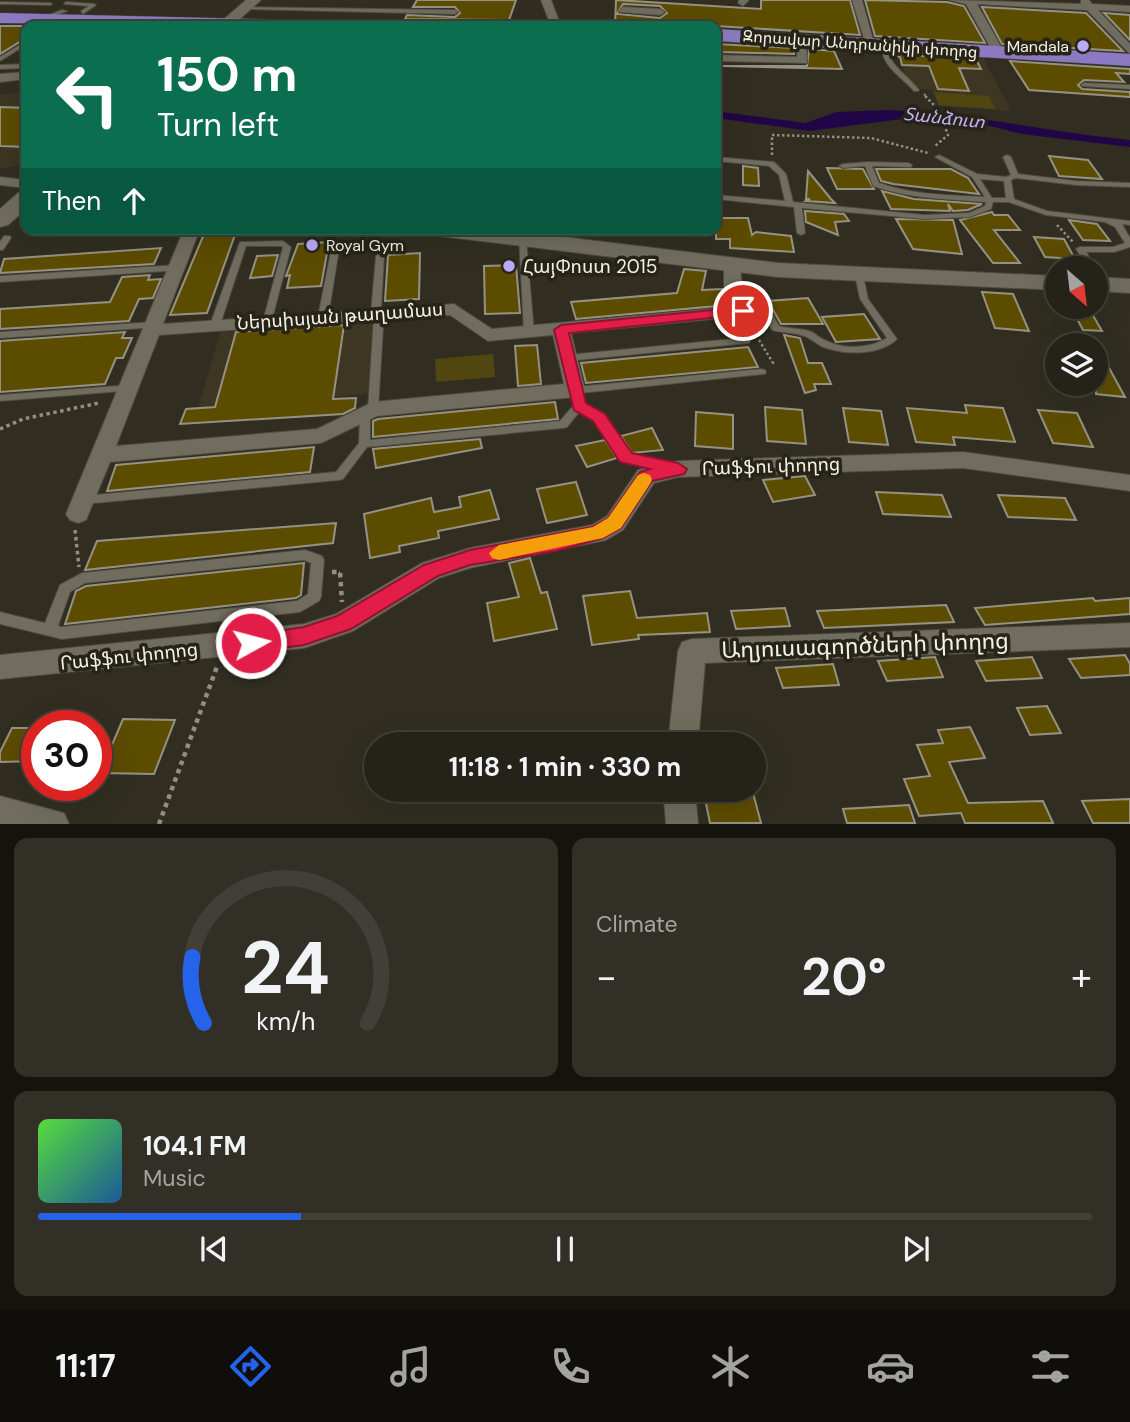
<!DOCTYPE html>
<html lang="en">
<head>
<meta charset="utf-8">
<style>
	:root { --surface:#252219; --page:#312f26; --text:#f1f3f6; --muted:#a3a4a2; --line:#423f38; --accent:#2563eb }
	body { margin:0; font-family:"DM Sans","Noto Sans Armenian",sans-serif; background:var(--page); color:var(--text); height:100vh; display:flex; flex-direction:column; font-size:26px; white-space:nowrap }
	* { box-sizing:border-box; margin:0 }
	p { font-size:23px; color:var(--muted) }
	.icon { flex:none; width:38px; height:38px; fill:none; stroke:currentColor; stroke-width:2; stroke-linecap:round; stroke-linejoin:round }
	.map { position:relative; height:824px; overflow:hidden }
	.side { display:flex; flex-direction:column; gap:14px; padding:14px; background:#14130e; flex:1 }
	.side>* { flex:none }
	.guide { position:absolute; left:21px; top:21px; width:700px; height:214px; border-radius:14px; box-shadow:0 7px 28px #0002,0 0 0 2px var(--line); background:#0b6e4f; color:#fff; overflow:hidden }
	.needle { width:46px; rotate:152deg }
	.buttons { position:absolute; left:1045px; top:256px; display:grid; gap:14px }
	.buttons a { display:grid; place-items:center; width:63px; height:63px; border-radius:50%; background:var(--surface); box-shadow:0 7px 28px #0002,0 0 0 2px var(--line); font-size:35px }
	.speed { position:absolute; left:21px; top:710px; display:flex; gap:14px; font-size:35px; font-weight:700; text-align:center }
	.speed>* { display:grid; place-content:center; width:91px; height:91px; border-radius:50%; background:var(--surface); box-shadow:0 7px 28px #0002,0 0 0 2px var(--line); line-height:1 }
	.speed .limit { border:10px solid #d22; background:#fff; color:#111 }
	.pin { position:absolute; display:grid; place-items:center; width:60px; height:60px; color:#fff; margin:-30px; border:4px solid #fff; border-radius:50%; box-shadow:0 2px 7px #0007 }
	.me { position:absolute; width:77px; margin:-38px; rotate:83deg; stroke-linejoin:round; filter:drop-shadow(0 0 5px #0008) }
	.turn { display:flex; align-items:center; gap:24px; height:147px; padding:0 21px; font-size:32px }
	.turn .icon { width:91px; height:91px; stroke-width:2.5 }
	.turn b { display:block; font-size:49px; line-height:60px }
	.then { display:flex; align-items:center; height:66px; padding:0 21px; background:#0003; gap:14px; font-size:26px }
	.big { font-size:52px; font-weight:700; line-height:1.1 }
	.side .card { flex:1; display:flex; flex-direction:column; justify-content:center; gap:10px; min-width:0; padding:0 24px; border-radius:14px; background:var(--page) }
	.side .dial { align-items:center; gap:0 }
	.dial svg { height:182px; overflow:visible; fill:none; stroke:var(--line); stroke-width:7; stroke-linecap:round; text-anchor:middle }
	.dial text { fill:var(--text); stroke:none }
	.song { display:flex; align-items:center; gap:21px }
	.cover { width:84px; height:84px; border-radius:10px; background:linear-gradient(135deg,hsl(110 70% 55%),hsl(210 70% 35%)) }
	.played { height:7px; border-radius:4px; background:linear-gradient(90deg,var(--accent) 25%,var(--line) 25%) }
	.keys { display:flex; justify-content:space-around; direction:ltr }
	.heat { display:flex; justify-content:space-between; align-items:center; font-size:38px; direction:ltr }
	.side .tiles { flex:1; display:grid; gap:14px; grid-template-columns:1fr 1fr }
	.card:last-child { grid-column:span 2 }
	.trip { position:absolute; left:364px; top:732px; width:402px; height:70px; border-radius:35px; background:var(--surface); box-shadow:0 7px 28px #0002,0 0 0 2px var(--line); font-weight:700; line-height:70px; text-align:center }
	.tab-bar { display:flex; height:112px; justify-content:space-around; align-items:center; background:#0f0e0a; color:var(--muted) }
	.tab-bar .icon { width:49px; height:49px }
	.tab-bar .selected { color:var(--accent) }
	.tab-bar b { font-size:32px; color:var(--text) }
	.map>svg:first-child { display:block }
	.built { fill:#3c3623 }
	.green { fill:#514510 }
	.water { fill:#200646 }
	.building { fill:#5c4c00; stroke:#969283; stroke-width:2; fill-rule:evenodd }
	.lines { fill:none; stroke-linecap:round; stroke-linejoin:round }
	.lane-casing { stroke:#4d4a3f; stroke-width:2 }
	.street-casing { stroke:#4d4a3f; stroke-width:2 }
	.secondary-casing { stroke:#4d4a3f; stroke-width:2 }
	.highway-casing { stroke:#4d4a3f; stroke-width:1 }
	.path-far3 { stroke:#918e83; stroke-width:2; stroke-dasharray:2 2; stroke-linecap:butt }
	.path-far2 { stroke:#918e83; stroke-width:2.5; stroke-dasharray:2.5 2.5; stroke-linecap:butt }
	.path-far1 { stroke:#918e83; stroke-width:3.5; stroke-dasharray:3.5 3.5; stroke-linecap:butt }
	.path { stroke:#918e83; stroke-width:4.5; stroke-dasharray:4.5 4.5; stroke-linecap:butt }
	.lane { fill:#706c5e; fill-rule:evenodd }
	.street { fill:#706c5e; fill-rule:evenodd }
	.secondary { fill:#706c5e; fill-rule:evenodd }
	.highway { fill:#8b7ac2; fill-rule:evenodd }
	.route { fill:#e11d48; stroke:#92132f; stroke-width:2 }
	.slow { fill:#f59e0b }
	.poi-dot { fill:#bbaaf6; stroke:#272417; stroke-width:2.5 }
	.labels { text-anchor:middle; dominant-baseline:central; stroke-width:7; stroke-linejoin:round; paint-order:stroke }
	.far-street-label { font-size:16px; fill:#f2f0e7; stroke:#272417 }
	.far-poi-label { font-size:16px; fill:#f2f0e7; stroke:#272417; text-anchor:end }
	.far-water-label { font-size:18px; font-style:italic; fill:#c2b1ff; stroke:#272417 }
	.poi-label { font-size:19px; fill:#f2f0e7; stroke:#272417; text-anchor:start }
	.street-label { font-size:19px; fill:#f2f0e7; stroke:#272417 }
	.near-street-label { font-size:23px; fill:#f2f0e7; stroke:#272417 }
</style>
</head>
<body>
<div class="map">
<svg width="1130" height="824" viewBox="0 0 1130 824">
	<rect width="100%" height="100%" fill="#312e21"/>
	<path class="built" d="M898,52L983,57L1011,111L938,106L932,90L910,88Z
		M26,93V164L0,169V94Z
		M374,319L368,394L198,407L221,330Z"/>
	<path class="green" d="M934,92L989,96L995,109L939,105Z
		M493,354L495,377L436,382L435,359Z"/>
	<path class="water" d="M888,110C969,113 1049,132 1130,140V147L1022,134L966,120L925,116L810,131L716,118V112H722L805,123L837,112Z"/>
	<path class="building" d="M417,0H516L509,20L405,19L407,15L455,17L460,13L455,7H413Z
		M616,0L761,9V0H850L860,35L716,26L615,25ZM623,4L660,6L667,13L660,18L617,14Z
		M865,0L947,2L964,6L985,43L875,36Z
		M982,7L1086,13L1123,51L1002,44Z
		M1104,13L1130,15V40Z
		M0,26H26V38L0,54Z
		M716,44L794,48V54L721,52L716,50Z
		M809,49L834,51L842,69L722,66H807Z
		M891,54L976,59L981,69L959,68L969,91L938,89L929,66L902,65L900,57Z
		M1010,61L1130,69V74L1116,73L1124,82L1084,80L1078,85L1082,89L1130,92V97L1029,90Z
		M0,107L26,108V147L0,146Z
		M1049,156L1088,160L1102,179L1059,176Z
		M743,166L758,168L759,186L743,185Z
		M827,168L863,169L874,189H837Z
		M876,169H951L968,178L979,194L893,184L881,181Z
		M808,171L831,199L835,203L806,201L810,199H806Z
		M882,191L914,199L982,204L968,210L953,211L948,204L950,211L891,209Z
		M805,211L844,214L849,221L835,222L838,235L806,222Z
		M992,212L994,215H1008L1020,230H994L1020,263H993L960,220Z
		M716,218H748L752,235L756,232L791,236L794,252L730,248V239H716Z
		M896,219L953,220L962,254L913,249Z
		M1069,220L1097,224L1110,241L1083,240Z
		M236,232L207,313L170,315L204,234Z
		M1034,237L1064,239L1075,259L1045,257Z
		M329,242L321,286L287,288L290,275L286,276L298,244Z
		M161,248L154,264L0,273L4,259Z
		M420,253L419,299L385,301L388,255Z
		M278,255L272,276L250,278L257,256Z
		M516,265L520,313L485,314L484,266Z
		M684,269L706,271L702,290L722,289L728,305L576,319L571,302L677,293Z
		M150,275L148,280L161,279L153,298L139,299L129,321L0,329V309L110,302L122,277Z
		M982,292L1013,294L1029,331L995,328Z
		M808,298L823,324H781L768,301Z
		M1073,311L1091,312L1102,331L1083,330Z
		M864,314L880,339L836,342L822,317Z
		M344,325L333,399L356,398L355,408L343,414L180,424L186,409L215,407L236,332Z
		M125,332L122,338H132L123,358H116L105,384L0,392V341Z
		M784,335L800,338L808,363H822L831,384H814L816,390L805,393Z
		M537,345L541,384L518,386L515,346Z
		M748,347L758,367L586,383L581,363Z
		M1096,365L1108,366L1125,397L1096,394Z
		M555,402L558,419L373,437V421L378,419Z
		M965,405L1003,408L1015,442L953,437L955,445L916,442L907,408L967,413Z
		M765,407L802,410L806,444L767,441Z
		M843,408L881,411L888,445L849,442Z
		M1038,410L1077,413L1093,447L1053,443Z
		M696,412L733,415V449L695,446Z
		M652,428L663,450L632,453L621,436Z
		M480,439L482,448L376,468L373,449Z
		M605,440L617,458L587,467L576,446Z
		M314,447L310,472L107,491L116,465Z
		M805,476L815,495L773,502L763,480Z
		M576,482L587,515L547,523L537,489Z
		M490,490L499,519L438,531L439,538L399,546L400,552L370,558L364,514L431,498L434,512L461,507L459,497Z
		M876,492L942,495L951,517L883,514Z
		M998,495L1065,498L1076,520L1008,517Z
		M336,523L333,543L85,570L97,541Z
		M530,558L541,593L547,592L557,629L494,641L487,603L519,597L509,563Z
		M304,563L301,595L296,598L65,624L76,591L86,586Z
		M630,591L637,618L707,613L710,632L638,635L639,639L592,645L583,596Z
		M1093,598L1095,601L1130,598V614L985,625L975,608Z
		M946,605L954,622L824,628L817,611Z
		M785,608L790,626L736,629L731,611Z
		M1125,655L1130,664V675L1081,678L1069,659Z
		M935,657L943,677L887,681L878,661Z
		M1032,657L1042,678L986,681L976,661Z
		M833,664L839,685L783,688L776,668Z
		M1047,706L1061,733L1030,735L1017,708Z
		M123,719L175,720L154,774L100,773Z
		M970,727L985,758L949,762L968,803L1043,801L1053,823H965L961,813L919,816L904,779L930,776L917,745L943,743L938,730Z
		M12,728H37V761L0,762V752Z
		M703,789H752L761,823H710Z
		M1130,799V823H1093L1082,801Z
		M909,805L915,823H847L843,809Z"/>
	<g class="lines">
		<defs>
			<path id="lane" d="M0,2L50,3L52,4L50,5L0,4Z
				M66,2L94,4L96,5L83,14L81,11L89,6L64,4Z
				M245,7L455,10L458,12L455,14L243,9Z
				M62,10L67,11L46,19L41,18Z
				M26,41V45L0,61V57Z
				M882,49H886C892,67 907,75 919,90L918,91H914C903,78 883,67 882,49Z
				M26,64V68L0,69V65Z
				M1084,83L1130,85V89L1082,86L1081,85Z
				M939,155L977,174L1006,177L1011,175L1003,157L1007,155L1011,157L1018,174L1076,181L1130,183V187L1076,185L1016,178L1011,180L1014,199L1047,211L1130,221V225L1122,224L1130,238V247L1114,252H1086L1096,268H1088L1076,249L1080,247H1113L1125,243L1115,227L1105,222L1046,215L1009,202H993L991,209L970,217L924,219L802,208L805,233L801,235L797,233L794,207L716,199V195L785,201L779,175L769,166L716,161V157L774,162L786,174L793,202L924,215L969,213L985,206L986,202C947,199 910,199 873,186L865,166L843,168L839,166L843,164L868,162L908,163L912,165L911,167L872,166L879,183C913,195 949,195 985,197L972,177L937,158L935,157ZM980,179L1004,181L1006,198H992Z
				M325,229H333L330,234H327L323,232Z
				M4,236H10L11,238L3,250H0V242Z
				M519,237H525L526,239L534,332L529,335L524,332Z
				M283,241L291,247L271,323H265L263,321L283,247L281,246H246L220,325L215,328L212,327L210,325L240,242Z
				M333,241H339L340,243L328,317L323,320L318,317Z
				M380,253L384,256L381,310L384,312L378,409L373,412L368,409L374,315L371,313L376,256Z
				M178,265L181,266V270L0,282V276Z
				M859,272L863,275L868,299L897,339C879,356 845,355 823,347C816,344 811,338 804,336C794,332 782,333 772,330L754,296L755,294H761L779,326C790,329 802,328 812,332C817,335 821,339 827,341C844,350 870,348 887,338L860,299L855,275Z
				M743,308L748,311L756,333L749,343L567,361L562,358L567,355L743,338L746,333L738,311Z
				M155,322L160,325L158,327L0,338V332Z
				M761,369L765,370L766,372L765,374L581,393L584,404L603,414L630,455L677,465L679,468L677,471L673,472L622,461L595,420L580,411L567,427L563,428L367,447L343,479L339,480L84,504L80,503L78,500L80,497L84,496L336,472L359,443L360,415L365,411L370,415V440L560,421L574,405L570,390L575,387Z
				M130,385L134,386L135,388L134,390L0,401V395Z
				M305,550L322,556L324,560L321,597L319,601L300,612L62,639L0,624V612L45,623L60,585L82,573ZM304,560L311,563L308,594L297,601L62,627L58,626L70,592L85,583Z"/>
			<path id="street" d="M541,0H551L561,26H551Z
				M739,0H749L743,6L738,3Z
				M852,0H862L875,47L866,45Z
				M949,0L1081,4V0H1089L1092,4L1130,6V12L1098,10L1130,44V54L1087,10L977,4L1004,52L994,54L966,4Z
				M623,7L660,9L665,12L660,15L619,12Z
				M801,37L806,40L807,63L716,61V55L797,57L796,40Z
				M26,72V79L0,82V74Z
				M0,177L26,180V188L0,185Z
				M184,229H200L163,324L454,304L492,329L732,307L724,286V265L732,260L740,265L742,286L752,311L743,316L571,333L585,390L575,397L377,416L321,443L110,462L86,520L78,523L70,520L66,514ZM450,315L488,341L553,335L564,384L373,402L317,429L116,446L159,335Z
				M963,452L1130,475V491L963,468L678,477L654,483L623,530L606,540L470,568L439,578L353,631L304,648L0,679V655L304,624L336,614L422,563L470,548L592,525L607,516L638,470L678,461Z
				M1130,623V647L705,663L698,744H668L678,651L682,642L692,639Z
				M663,789H695L698,824H666Z
				M0,796L64,813L69,824H0Z"/>
			<path id="secondary" d="M246,0H261L232,26H216Z
				M26,192V209L8,225L0,227V209L18,193Z
				M428,229H498L778,263L1057,276V290L778,277L439,236Z
				M1096,277L1130,279V293L1096,291Z"/>
			<path id="highway" d="M0,13L336,21L345,26L0,23Z
				M716,29L1130,54V66L716,41Z"/>
		</defs>
		<use href="#lane" class="lane-casing"/>
		<use href="#street" class="street-casing"/>
		<use href="#secondary" class="secondary-casing"/>
		<use href="#highway" class="highway-casing"/>
		<path class="path-far3" d="M924,94L927,97"/>
		<path class="path-far2" d="M925,96L938,109L948,135L935,146
			M772,155V135L871,138L928,153
			M1057,225L1073,242
			M382,229L422,234
			M759,340L773,363L771,365"/>
		<path class="path-far1" d="M0,429L23,419L99,403
			M75,530L79,567
			M332,572L340,573"/>
		<path class="path" d="M332,572H340L342,602
			M159,824L218,664"/>
		<use href="#lane" class="lane"/>
		<use href="#street" class="street"/>
		<use href="#secondary" class="secondary"/>
		<use href="#highway" class="highway"/>
	</g>
	<path class="route" d="M743,307L750,311L748,314L569,333L586,403L605,414L632,453L678,463L687,469L684,474L652,481L621,528L603,538L556,551L470,565L438,576L351,629L304,645L251,652L244,649L241,643L244,636L304,627L337,616L424,565L470,550L592,527L608,518L640,472L650,469L620,462L593,421L574,410L554,330L561,325Z"/>
	<path class="slow" d="M644,473L650,475L652,480L650,484L621,528L603,538L499,560L492,558L489,553L499,545L593,527L608,518L638,475Z"/>
	<g class="poi-dot">
		<circle cx="1083" cy="46" r="7"/>
		<circle cx="312" cy="245" r="7"/>
		<circle cx="509" cy="266" r="7"/>
	</g>
	<g class="labels">
		<g class="far-street-label">
			<text transform="translate(860 44) rotate(4)">Զորավար Անդրանիկի փողոց</text>
		</g>
		<g class="far-poi-label">
			<text x="1069" y="46">Mandala</text>
			<text x="326" y="245" text-anchor="start">Royal Gym</text>
		</g>
		<g class="far-water-label">
			<text transform="translate(944 118) rotate(6)">Տանձուտ</text>
		</g>
		<g class="poi-label">
			<text x="523" y="266">ՀայՓոստ 2015</text>
		</g>
		<g class="street-label">
			<text transform="translate(340 316) rotate(-4)">Ներսիսյան թաղամաս</text>
			<text transform="translate(771 466) rotate(-2)">Րաֆֆու փողոց</text>
			<text transform="translate(129 656) rotate(-6)">Րաֆֆու փողոց</text>
		</g>
		<g class="near-street-label">
			<text transform="translate(865 645) rotate(-2)">Աղյուսագործների փողոց</text>
		</g>
	</g>
</svg>
<div class="buttons">
<a><svg class="needle" viewBox="-14 -14 28 28"><path d="M0-13l5 13h-10z" fill="#e53935"/><path d="M0 13l5-13h-10z" fill="#a3a4a2"/></svg></a>
<a><svg class="icon" aria-label="layers" viewBox="0 0 24 24"><path d="M12 4l9 5-9 5-9-5zM3 14l9 5 9-5"/></svg></a>
</div>
<div class="speed"><div class="limit">30</div></div>
<div class="pin" style="left:743px;top:311px;background:#d93025"><svg class="icon" aria-label="arrive" viewBox="0 0 24 24"><path d="M6 21V4h12l-3 4 3 4H6"/></svg></div>
<svg class="me" style="left:251px;top:643px" viewBox="-20 -20 40 40"><circle r="17" fill="#e11d48" stroke="#fff" stroke-width="3"/><path d="M0-11L8 9 0 5-8 9z" fill="#fff"/></svg>
<div class="trip">11:18 · 1 min · 330 m</div>
<div class="guide">
<div class="turn"><svg class="icon" aria-label="left" viewBox="0 0 24 24"><path d="M17 20v-9H6M10 6l-5 5 5 5"/></svg><div><b>150 m</b>Turn left</div></div>
<div class="then">Then<svg class="icon" aria-label="ahead" viewBox="0 0 24 24"><path d="M12 20V5M6 11l6-6 6 6"/></svg></div>
</div>
</div>
<section class="side">
<div class="tiles">
<div class="card dial"><svg viewBox="0 0 100 80">
<path d="M14 69A42 42 0 1 1 86 69"/>
<path d="M14 69A42 42 0 0 1 9 40" stroke="#2563eb"/>
<text x="50" y="56" font-size="32" font-weight="700">24</text>
<text x="50" y="72" font-size="11">km/h</text>
</svg></div>
<div class="card"><p>Climate</p>
<div class="heat"><a>−</a><b class="big">20°</b><a>+</a></div>
</div>
<div class="card">
<div class="song"><i class="cover"></i><div><b>104.1 FM</b><p>Music</p></div></div>
<div class="played"></div>
<div class="keys"><svg class="icon" aria-label="previous" viewBox="0 0 24 24"><path d="M18 5L8 12l10 7zM5 5v14"/></svg><svg class="icon" aria-label="pause" viewBox="0 0 24 24"><path d="M8 5v14M16 5v14"/></svg><svg class="icon" aria-label="next" viewBox="0 0 24 24"><path d="M6 5l10 7-10 7zM19 5v14"/></svg></div>
</div>
</div>
</section>
<nav class="tab-bar">
<b>11:17</b>
<svg class="icon selected" aria-label="directions" viewBox="0 0 24 24"><path d="M12 3l9 9-9 9-9-9zM9 14v-3h6M13 9l2 2-2 2"/></svg>
<svg class="icon" aria-label="music" viewBox="0 0 24 24"><path d="M9 18V5l10-2v13"/><circle cx="6" cy="18" r="3"/><circle cx="16" cy="16" r="3"/></svg>
<svg class="icon" aria-label="phone" viewBox="0 0 24 24"><path d="M5 4h4l2 5-3 2q2 4 5 5l2-3 5 2v4C11 20 4 13 5 4z"/></svg>
<svg class="icon" aria-label="climate" viewBox="0 0 24 24"><path d="M12 3v18M4 7l16 10M4 17L20 7"/></svg>
<svg class="icon" aria-label="car" viewBox="0 0 24 24"><path d="M5 17H2v-5l4-1 3-4h7l3 4 3 1v5h-3M9 17h6M6 11h13"/><circle cx="7" cy="17" r="2"/><circle cx="17" cy="17" r="2"/></svg>
<svg class="icon" aria-label="filters" viewBox="0 0 24 24"><path d="M4 7h16M4 17h16"/><circle cx="9" cy="7" r="2"/><circle cx="15" cy="17" r="2"/></svg>
</nav>
</body>
</html>
